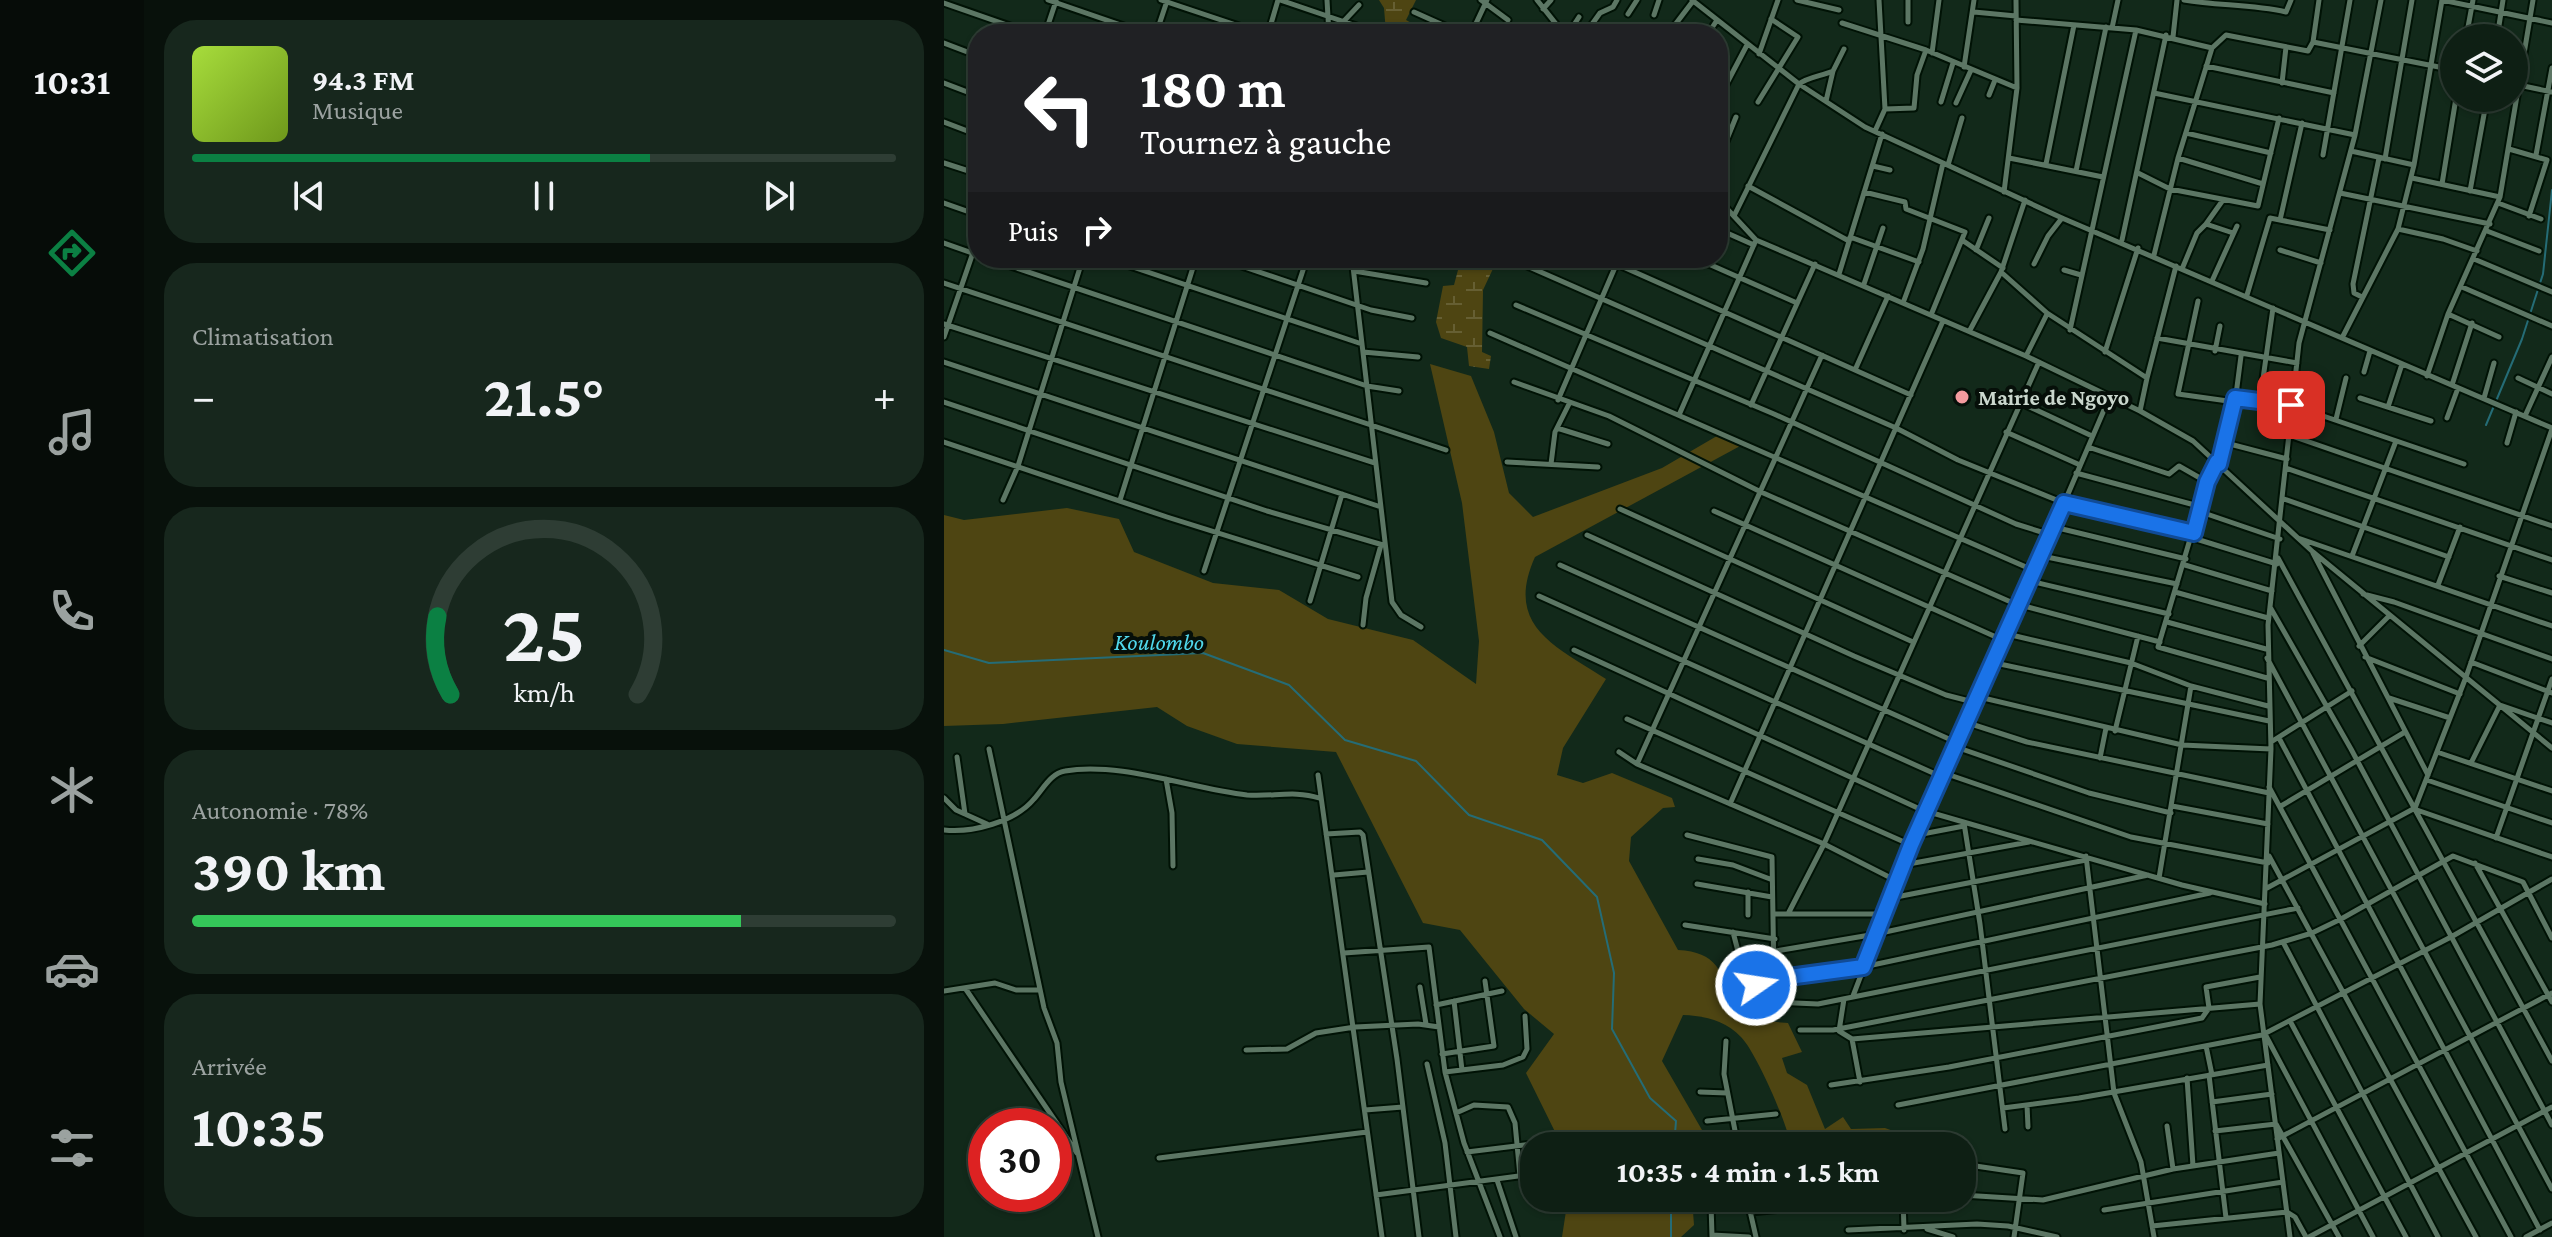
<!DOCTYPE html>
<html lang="fr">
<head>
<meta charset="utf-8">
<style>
	:root { --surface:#0e1f14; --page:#17271d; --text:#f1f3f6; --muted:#9ba2a0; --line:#2e3d34; --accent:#0b8043 }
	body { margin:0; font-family:"Crimson Pro",serif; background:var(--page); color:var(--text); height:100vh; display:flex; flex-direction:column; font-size:30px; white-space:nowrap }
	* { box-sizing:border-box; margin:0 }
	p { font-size:26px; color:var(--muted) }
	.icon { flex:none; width:44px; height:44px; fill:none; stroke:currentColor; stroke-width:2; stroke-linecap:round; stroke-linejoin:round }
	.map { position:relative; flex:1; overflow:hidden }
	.details { display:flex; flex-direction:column; gap:20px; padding:20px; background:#08110b; width:800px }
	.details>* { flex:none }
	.guide { position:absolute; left:24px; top:24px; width:760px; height:244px; border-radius:32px; box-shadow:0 2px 6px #0004,0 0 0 2px var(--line); background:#202124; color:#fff; overflow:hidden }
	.fabs { position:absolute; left:1496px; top:24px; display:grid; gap:16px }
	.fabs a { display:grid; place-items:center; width:88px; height:88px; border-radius:50%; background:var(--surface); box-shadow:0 2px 6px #0004,0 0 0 2px var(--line); font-size:40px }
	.speed { position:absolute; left:24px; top:1108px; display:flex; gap:16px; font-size:40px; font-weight:700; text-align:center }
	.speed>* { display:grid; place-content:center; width:104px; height:104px; border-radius:50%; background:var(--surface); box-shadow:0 2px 6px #0004,0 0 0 2px var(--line); line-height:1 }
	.speed .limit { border:12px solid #d22; background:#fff; color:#111 }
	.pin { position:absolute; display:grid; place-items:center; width:68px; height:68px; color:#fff; margin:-34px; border-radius:16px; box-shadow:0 4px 12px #0006 }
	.me { position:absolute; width:88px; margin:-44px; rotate:77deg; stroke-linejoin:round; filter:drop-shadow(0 0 6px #0008) }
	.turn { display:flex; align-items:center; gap:28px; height:168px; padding:0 40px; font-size:36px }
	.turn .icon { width:104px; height:104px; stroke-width:2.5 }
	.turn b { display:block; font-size:56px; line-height:68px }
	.then { display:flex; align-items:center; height:76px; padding:0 40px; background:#0003; gap:16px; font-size:30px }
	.big { font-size:60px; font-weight:700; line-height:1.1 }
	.details .card { flex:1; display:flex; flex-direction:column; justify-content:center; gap:12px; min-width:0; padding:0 28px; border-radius:32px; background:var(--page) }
	.details .dial { align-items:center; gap:0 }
	.dial svg { height:208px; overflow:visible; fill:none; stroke:var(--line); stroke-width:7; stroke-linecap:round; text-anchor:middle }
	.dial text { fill:var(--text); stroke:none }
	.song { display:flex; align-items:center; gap:24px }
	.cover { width:96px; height:96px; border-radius:12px; background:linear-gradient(135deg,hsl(80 70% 55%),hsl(80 70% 35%)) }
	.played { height:8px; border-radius:4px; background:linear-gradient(90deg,var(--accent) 65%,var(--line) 65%) }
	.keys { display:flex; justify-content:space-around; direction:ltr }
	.heat { display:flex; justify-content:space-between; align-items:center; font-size:44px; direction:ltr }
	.charge { height:12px; border-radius:6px; background:linear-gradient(90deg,#34c759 78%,var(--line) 0) }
	.trip { position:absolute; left:576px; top:1132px; width:456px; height:80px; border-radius:32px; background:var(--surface); box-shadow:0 2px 6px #0004,0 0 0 2px var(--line); font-weight:700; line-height:80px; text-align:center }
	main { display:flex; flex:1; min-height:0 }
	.dock { display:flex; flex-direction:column; width:144px; justify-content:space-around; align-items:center; background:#060c08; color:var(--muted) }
	.dock .icon { width:56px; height:56px }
	.dock .active { color:var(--accent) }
	.dock b { font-size:36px; color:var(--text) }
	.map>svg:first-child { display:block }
	.grass { fill:#4e4512 }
	.wetland { fill:url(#wetland-marsh) }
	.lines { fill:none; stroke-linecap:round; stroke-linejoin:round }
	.stream { stroke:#256c76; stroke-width:2 }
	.minor-casing { stroke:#001205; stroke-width:9 }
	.minor { stroke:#5c7664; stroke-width:5 }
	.route-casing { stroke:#114b97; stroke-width:20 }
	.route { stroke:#1a73e8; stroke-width:14 }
	.poi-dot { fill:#f49b9f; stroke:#060f09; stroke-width:3 }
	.labels { text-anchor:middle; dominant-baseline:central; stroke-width:8; stroke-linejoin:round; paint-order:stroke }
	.poi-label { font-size:22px; font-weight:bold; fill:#cad7cd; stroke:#060f09; text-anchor:start }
	.water-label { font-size:24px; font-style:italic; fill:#50d8ec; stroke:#060f09 }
</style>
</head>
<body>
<main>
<nav class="dock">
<b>10:31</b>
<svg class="icon active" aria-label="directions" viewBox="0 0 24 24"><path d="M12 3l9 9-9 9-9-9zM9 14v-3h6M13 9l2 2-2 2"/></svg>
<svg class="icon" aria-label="music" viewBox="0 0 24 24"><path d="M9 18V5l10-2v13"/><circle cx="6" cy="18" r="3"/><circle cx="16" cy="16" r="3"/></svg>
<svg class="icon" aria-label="phone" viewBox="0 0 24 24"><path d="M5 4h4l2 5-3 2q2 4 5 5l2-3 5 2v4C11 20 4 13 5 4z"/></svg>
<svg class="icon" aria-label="climate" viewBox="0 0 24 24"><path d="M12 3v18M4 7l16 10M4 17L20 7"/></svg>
<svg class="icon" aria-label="car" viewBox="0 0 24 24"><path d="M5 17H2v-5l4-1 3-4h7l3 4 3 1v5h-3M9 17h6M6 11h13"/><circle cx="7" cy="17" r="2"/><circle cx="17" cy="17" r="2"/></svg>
<svg class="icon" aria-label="filters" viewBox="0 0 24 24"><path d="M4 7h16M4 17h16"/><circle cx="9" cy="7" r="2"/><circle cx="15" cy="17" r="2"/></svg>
</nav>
<section class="details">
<div class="card">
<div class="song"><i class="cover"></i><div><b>94.3 FM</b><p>Musique</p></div></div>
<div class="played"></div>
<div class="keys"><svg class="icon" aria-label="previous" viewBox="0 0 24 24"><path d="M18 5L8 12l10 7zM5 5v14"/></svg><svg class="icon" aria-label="pause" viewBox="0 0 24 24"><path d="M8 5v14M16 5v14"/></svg><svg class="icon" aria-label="next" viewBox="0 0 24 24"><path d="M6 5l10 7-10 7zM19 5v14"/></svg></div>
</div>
<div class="card"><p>Climatisation</p>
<div class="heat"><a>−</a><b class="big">21.5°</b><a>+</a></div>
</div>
<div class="card dial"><svg viewBox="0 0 100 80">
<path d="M14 69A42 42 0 1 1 86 69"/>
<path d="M14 69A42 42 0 0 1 9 39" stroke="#0b8043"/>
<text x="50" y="56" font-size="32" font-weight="700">25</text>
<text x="50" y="72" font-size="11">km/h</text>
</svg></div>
<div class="card"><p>Autonomie · 78%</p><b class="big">390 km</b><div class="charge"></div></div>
<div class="card"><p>Arrivée</p><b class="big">10:35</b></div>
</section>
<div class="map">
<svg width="1608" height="1237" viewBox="0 0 1608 1237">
	<defs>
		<pattern id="wetland-marsh" width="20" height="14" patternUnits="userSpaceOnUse" patternTransform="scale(2)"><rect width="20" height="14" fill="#4e4512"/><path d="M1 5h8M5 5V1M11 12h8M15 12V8" fill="none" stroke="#665f33"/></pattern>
	</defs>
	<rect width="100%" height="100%" fill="#12291a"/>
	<path class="grass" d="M486,364L527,376L550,432L565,493L589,517L718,468L778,433L798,445L591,557C560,626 611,646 662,679L619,748L613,775L639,783L668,773L728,798L731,807L719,808L687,837L685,861L734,950C773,952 777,971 791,1005L806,1002L820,1021L844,1023L858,1052L838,1058L843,1073L863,1085L881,1129L899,1117L907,1129L941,1128L966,1137L967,1146H902L900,1139L881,1137L880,1146H847C844,1125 812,1052 797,1037C781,1020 761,1016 739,1015L718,1061L758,1130L754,1146H618L582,1073L610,1034L580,1009L516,930L479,923L392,752L293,744L243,726L213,707L59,724L0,726V515L20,520L123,508L175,519L190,552L269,583L335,590L384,619L469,640L532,684L535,641L518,503Z
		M624,1198H748L750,1225L737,1237H618Z"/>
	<path class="wetland" d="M435,0H472L462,20L471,25L469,34L442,32L440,8Z
		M498,258H554L539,290L538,352L547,356L545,369L525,366L523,347L497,338L492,322L499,286L510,285L514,270L497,263Z"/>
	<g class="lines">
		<path class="stream" d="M1542,425L1578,339L1599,274L1608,190
			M0,650L45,663L259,653L345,685L401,740L472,761L525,815L598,840L653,897L670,973L668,1029L706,1098L732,1121L730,1146
			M727,1198V1237"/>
		<defs>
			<path id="minor" d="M104,0L203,34
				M217,0L319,34
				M336,0L436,34
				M383,0L385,34
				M537,0L564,20
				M593,0L620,34
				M748,0L855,84L921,127L1118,218L1608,428
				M853,0L895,10
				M1240,0C1274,6 1307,4 1342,12L1347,0
				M1498,0L1608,23
				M0,3L89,34
				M599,9L607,0
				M470,12L519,34
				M1030,12L1072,16
				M684,14L693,0
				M710,15L715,0
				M1072,20L1192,30L1268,48L1282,35L1364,51L1369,42L1510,70
				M400,21L415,5
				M964,22V0
				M898,23L982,50L1073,88
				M1168,28L1174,0
				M101,34L112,1
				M212,34L223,1
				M324,34L334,0
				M527,34L543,0
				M624,34L635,17
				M641,34L656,13L669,7L673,0
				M724,34L749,1
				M764,34L773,20
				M1229,37L1233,0
				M1522,38L1529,0
				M1553,38L1559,0
				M1369,42L1375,0
				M0,43L34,56
				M988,53L995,0
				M815,54L834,0
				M1262,66L1390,93
				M1020,67L1030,0
				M0,83L34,96
				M1338,83L1342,47
				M1570,84L1608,92
				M1210,93L1411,135
				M1045,95L1051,80
				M774,100L803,45
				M882,101L889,71L900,49
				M814,102L854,37L827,19
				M997,102L1009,63
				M1012,103L1027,70
				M941,109L970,108L973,75L982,50
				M0,122L34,135
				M931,131L941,109L935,0
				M1242,133L1327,153
				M1565,149L1603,160L1585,216
				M1407,151L1470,165
				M1379,155L1406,0
				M1592,155L1608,68
				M1065,158L1159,177
				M1234,158L1319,184
				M1441,159L1468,0
				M774,161L792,117
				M0,163L34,174
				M1102,164L1130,25
				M1004,165L1018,118
				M929,166L946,170
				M1132,171L1162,27
				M1194,173L1226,189L1314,206L1335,118
				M1468,178L1556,197
				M1498,184L1512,98
				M804,186L905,241
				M1526,191L1543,98
				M920,192L961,202L962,209L1021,232L987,315
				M1060,192L1073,88L1072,0
				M1396,193L1546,224
				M774,199L812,240L1082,356L1196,411L1249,441L1369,552L1608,748
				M1081,200L1057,272L1103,313L1203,378L1196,411
				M1279,200L1262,224L1289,233
				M0,203L34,215
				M1554,203L1597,219
				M790,216L855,84C864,77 878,76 889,71
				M1336,220L1358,123
				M774,229L810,245
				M1454,229L1499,239L1533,251
				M1543,231L1595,251
				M906,237L975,262
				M1018,240L1059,268
				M1178,240L1222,35
				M0,243L34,255
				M1032,250L1045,218
				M1336,250L1377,263
				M1210,255L1234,158L1268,48
				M43,258L423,386L455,391
				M162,258L418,344
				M274,258L427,310L468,318
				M391,258L409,265
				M408,258L448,602L457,615L477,627
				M659,258L967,395
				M751,258L853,303
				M1530,259L1608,292
				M1090,264L1104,236L1118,218
				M583,266L952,428L1014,460L1120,503L1250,533
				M1238,269L1253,233L1262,224
				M1120,270L1137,275
				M410,271L482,283
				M895,274L938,134
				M1268,281L1293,226
				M0,283L502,450
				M920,284L939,228
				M1518,287L1608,326
				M1303,295L1326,218L1386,230
				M1418,297L1410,293L1409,284L1435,158
				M1254,301L1234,394L1291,402
				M959,303L979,249L999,163
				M572,305L830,414L1072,524L1107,535
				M1504,314L1555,337
				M0,324L431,463
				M1026,330L1057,272
				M1126,330L1192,30
				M546,333L1091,571
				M0,337L34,238
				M1213,338L1353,363
				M1398,338L1454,229L1470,165L1498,0
				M1271,351L1276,326
				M419,352L474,357
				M1161,352L1194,248
				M1082,356L1103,314
				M0,362L434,506
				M911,370L944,296
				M1420,372L1426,351
				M1483,376L1504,314L1556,197L1589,0
				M1203,378L1232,266
				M1574,378L1608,394
				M570,382L665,416L817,492L1076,606
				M1508,385L1528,323
				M1291,398L1347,405L1520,464
				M1416,398L1487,421
				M1540,398L1550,363
				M614,400L675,258
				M1316,400L1329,308
				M0,402L323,511L439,545
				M1075,402L1148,436
				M807,405L871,264
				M1444,407L1458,364
				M735,415L812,240
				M1581,416L1608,357
				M1503,418L1514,388
				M1392,419L1402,378
				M613,428L664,444
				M1062,432L1136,465
				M1345,435L1608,526
				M0,442L223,517L414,577
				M1282,443L1343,459
				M1563,443L1572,412
				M1144,447L1225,474L1235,466L1263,482
				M563,462L654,467
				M1273,462L1263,482L1214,647L1323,678
				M607,464L611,432L625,404
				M1275,464L1290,410L1297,356
				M1342,468L1608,560
				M1132,473L1258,507
				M1340,499L1505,557
				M59,500L74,466L139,258
				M176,500L252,258
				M676,509L969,642
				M770,511L1061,641
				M1257,512L1336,539
				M1110,527L1242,559
				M643,535L910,656L1002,695L1033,703
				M1249,538L1333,564
				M1354,538L1608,626
				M1369,553L1484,775
				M1098,556L1233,584
				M1408,556L1452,441
				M1334,558L1608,1061
				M616,565L1014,743
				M1241,565L1328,591
				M260,571L363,258
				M1555,576L1608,593
				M1086,581L1225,614
				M1494,585L1516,527
				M1231,592L1324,618
				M1419,594L1450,602L1608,659
				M595,596L998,777
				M366,601L398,494
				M1076,605L1216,642
				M1326,607L1407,749L1608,1125
				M1223,622L1322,649
				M419,625L422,598L437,545
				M1063,634L1187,663L1247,686L1324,706
				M1415,646L1445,616
				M630,650L978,810L1238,885L1321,904
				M1421,657L1516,694
				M1323,658L1608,1189
				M1527,662L1608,693
				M1051,663L1325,721
				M1035,697L1238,745L1327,749
				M1445,698L1506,718
				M683,719L967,845
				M1024,723L1083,742L1325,793
				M1171,731L1194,636
				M1335,738L1596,1230
				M1327,742L1408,691
				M1012,747L1145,793L1227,813
				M45,749L100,1008L113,1043L117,1082L154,1237
				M675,752L693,764L880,844L953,881
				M1493,752L1608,791
				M13,757L21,814
				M1156,758L1162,728
				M1527,763L1556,705L1608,723
				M693,764L878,355
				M1000,773L1187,837L1324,863
				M374,775L438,1237
				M222,779L228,813L229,866
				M1483,780L1608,823
				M1325,787L1567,1237
				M0,798L12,810L43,824
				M786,804L999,321
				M1228,806L1324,824
				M1337,806L1461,732
				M1473,810L1608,857
				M1020,823L1036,924L1061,1129
				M0,830C28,833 71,822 90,799C99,789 107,773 121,771C175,761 248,789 303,795C328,797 351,790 375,798
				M382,834L416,832L419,835L453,1059L475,1237
				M743,835L828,857L830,979L814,987L795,955L789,932
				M973,835L1020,826
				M1552,838L1608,679
				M1142,856L1170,1093L1197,1162L1210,1237
				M1325,856L1532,1237
				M754,859L789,865L826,879
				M1531,863L1608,1002
				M959,865L1085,842
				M390,875L424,872
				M1215,878L1247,686
				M753,884L828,897
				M1323,888L1471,808L1522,677L1608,429
				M804,892V915
				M947,898L1142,860
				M829,914H940
				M844,914L880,844L1095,362
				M741,925L831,939
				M1339,942L1494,1237
				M832,951L932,934L1204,875
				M400,953L485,947L501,1072L520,1143L556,1237
				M830,979L919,967L1266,893
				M476,987L482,1024
				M21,988L133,1153
				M0,991L51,983L72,990H96
				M909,996L967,845L1061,641L1166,396
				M900,999L895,1031L908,1039L1316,1004
				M510,1001L518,1070
				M825,1002L874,1004L1354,908
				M492,1005L558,991
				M1346,1021L1462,1237
				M856,1030H889L1328,945L1368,933L1397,919L1509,856L1579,882L1608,938
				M1321,1034L1429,1237
				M908,1039L916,1082
				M782,1041L780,1074L794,1146
				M1262,1046L1268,1075
				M302,1050L343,1049L372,1033L411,1027L474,1024L495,1027
				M498,1054L550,1046L541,981
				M483,1064L501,1143L512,1237
				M501,1072L559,1065L579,1057L583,1049L581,1016
				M1265,1075L1282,1218
				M1243,1078L1249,1166
				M887,1085L1005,1067L1258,1018L1265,1008L1262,987L1316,977
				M756,1092L783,1093
				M1268,1102L1328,1094
				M954,1105L1318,1035L1507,937L1608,879
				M1083,1105L1084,1127
				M1059,1108L1135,1098L1324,1065
				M421,1110L459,1107
				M512,1113L530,1105L564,1107L571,1123L576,1176
				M763,1121L832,1114
				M1223,1126L1229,1169
				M1271,1131L1332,1124L1395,1237
				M1333,1139L1608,993
				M523,1152L604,1142
				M215,1158L423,1132
				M1018,1164L1079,1173L1070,1237
				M553,1180L572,1237
				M432,1195L590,1174
				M1018,1195L1099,1200L1229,1169L1335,1153
				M803,1198L812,1237
				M959,1198L960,1230
				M622,1199V1198
				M755,1204L804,1205
				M767,1204L768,1236
				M1160,1210L1339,1182
				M806,1212L962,1198
				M1208,1226L1343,1212L1351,1217L1362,1237
				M983,1229L1009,1237
				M904,1230L1033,1224L1064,1226L1113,1237
				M768,1235L805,1237
				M1346,1237L1316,1004L1327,749L1324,625L1355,343L1411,135L1437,0
				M1365,1237L1608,1107
				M1582,1237L1608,1223"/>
		</defs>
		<use href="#minor" class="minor-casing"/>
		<use href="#minor" class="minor"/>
	</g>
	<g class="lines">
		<defs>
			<path id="route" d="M812,985L816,988L830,979L919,967L967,845L1120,503L1250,533L1263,482L1273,462L1275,464L1291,398L1347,405"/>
		</defs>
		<use href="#route" class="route-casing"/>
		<use href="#route" class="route"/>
	</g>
	<circle class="poi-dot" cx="1018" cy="397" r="8"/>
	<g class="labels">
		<g class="poi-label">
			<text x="1034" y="397">Mairie de Ngoyo</text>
		</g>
		<g class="water-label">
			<text x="215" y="641">Koulombo</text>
		</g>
	</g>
</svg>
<div class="fabs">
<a><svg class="icon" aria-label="layers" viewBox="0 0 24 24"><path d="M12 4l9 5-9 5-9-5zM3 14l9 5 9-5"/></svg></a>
</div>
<div class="speed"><div class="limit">30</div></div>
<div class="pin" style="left:1347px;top:405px;background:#d93025"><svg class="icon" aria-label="arrive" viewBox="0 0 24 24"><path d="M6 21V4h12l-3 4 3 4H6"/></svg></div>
<svg class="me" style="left:812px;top:985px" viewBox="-20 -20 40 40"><circle r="17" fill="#1a73e8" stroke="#fff" stroke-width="3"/><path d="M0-11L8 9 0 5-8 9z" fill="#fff"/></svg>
<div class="trip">10:35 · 4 min · 1.5 km</div>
<div class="guide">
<div class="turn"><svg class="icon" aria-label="left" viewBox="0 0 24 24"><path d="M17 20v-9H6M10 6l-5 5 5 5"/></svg><div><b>180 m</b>Tournez à gauche</div></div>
<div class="then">Puis<svg class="icon" aria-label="right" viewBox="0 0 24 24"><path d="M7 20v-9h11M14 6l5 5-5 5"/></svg></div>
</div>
</div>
</main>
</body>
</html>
